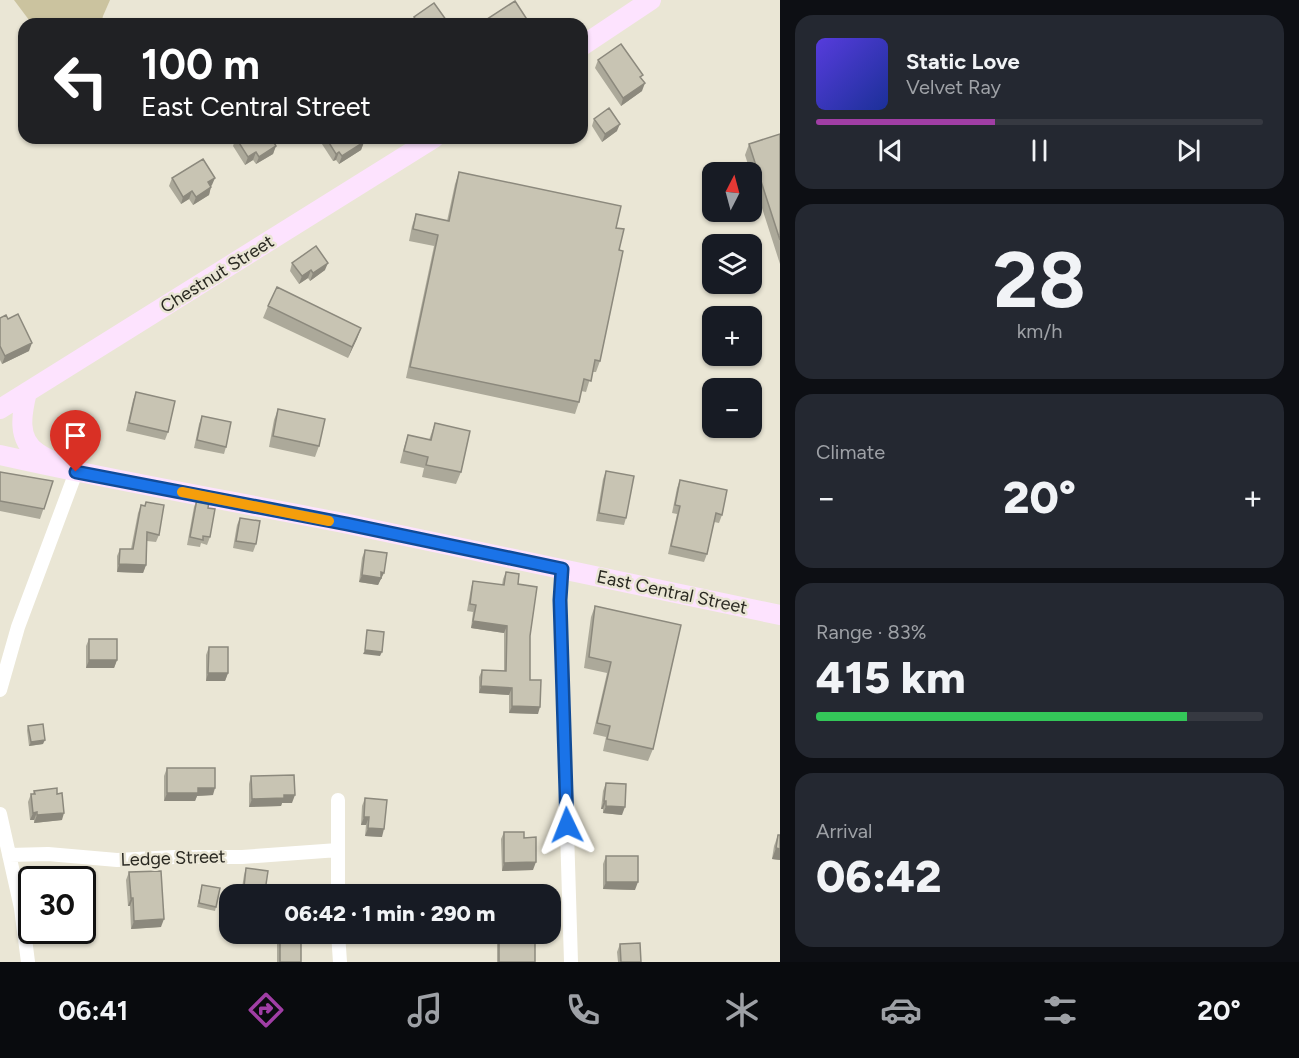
<!DOCTYPE html>
<html lang="en">
<head>
<meta charset="utf-8">
<style>
	:root { --surface:#171b24; --page:#242831; --text:#f1f3f6; --muted:#9ea1a6; --line:#363941; --accent:#a03ea5 }
	body { margin:0; font-family:Figtree,sans-serif; background:var(--page); color:var(--text); height:100vh; display:flex; flex-direction:column; font-size:22px; white-space:nowrap }
	* { box-sizing:border-box; margin:0 }
	p { font-size:20px; color:var(--muted) }
	.icon { flex:none; width:33px; height:33px; fill:none; stroke:currentColor; stroke-width:2; stroke-linecap:round; stroke-linejoin:round }
	.map { position:relative; flex:1; overflow:hidden }
	.sheet { display:flex; flex-direction:column; gap:15px; padding:15px; background:#0d0f14; width:519px }
	.sheet>* { flex:none }
	.top-card { position:absolute; left:18px; top:18px; width:570px; height:126px; border-radius:18px; box-shadow:0 2px 4px #0004; background:#202124; color:#fff; overflow:hidden }
	.needle { width:39px; rotate:6deg }
	.buttons { position:absolute; left:702px; top:162px; display:grid; gap:12px }
	.buttons a { display:grid; place-items:center; width:60px; height:60px; border-radius:12px; background:var(--surface); box-shadow:0 2px 4px #0004; font-size:30px }
	.speed { position:absolute; left:18px; top:866px; display:flex; gap:12px; font-size:30px; font-weight:700; text-align:center }
	.speed>* { display:grid; place-content:center; width:78px; height:78px; border-radius:50%; background:var(--surface); box-shadow:0 2px 4px #0004; line-height:1 }
	.speed .limit { border:3px solid #111; border-radius:9px; background:#fff; color:#111 }
	.pin { position:absolute; display:grid; place-items:center; width:51px; height:51px; color:#fff; margin:-62px -26px; border-radius:50% 50% 50% 0; rotate:-45deg; box-shadow:0 0 6px #0007 }
	.pin .icon { rotate:45deg }
	.me { position:absolute; width:66px; margin:-33px; rotate:358deg; stroke-linejoin:round; filter:drop-shadow(0 0 4px #0008) }
	.turn { display:flex; align-items:center; gap:21px; height:126px; padding:0 24px; font-size:27px }
	.turn .icon { width:78px; height:78px; stroke-width:2.5 }
	.turn b { display:block; font-size:42px; line-height:51px }
	.big { font-size:45px; font-weight:800; line-height:1.1 }
	.sheet .tile { flex:1; display:flex; flex-direction:column; justify-content:center; gap:9px; min-width:0; padding:0 21px; border-radius:18px; background:var(--page) }
	.sheet .dial { align-items:center; gap:0 }
	.dial b { font-size:78px; line-height:1 }
	.song { display:flex; align-items:center; gap:18px }
	.cover { width:72px; height:72px; border-radius:9px; background:linear-gradient(135deg,hsl(250 70% 55%),hsl(230 70% 35%)) }
	.played { height:6px; border-radius:3px; background:linear-gradient(90deg,var(--accent) 40%,var(--line) 40%) }
	.keys { display:flex; justify-content:space-around; direction:ltr }
	.heat { display:flex; justify-content:space-between; align-items:center; font-size:33px; direction:ltr }
	.charge { height:9px; border-radius:4px; background:linear-gradient(90deg,#34c759 83%,var(--line) 0) }
	.trip { position:absolute; left:219px; top:884px; width:342px; height:60px; border-radius:18px; background:var(--surface); box-shadow:0 2px 4px #0004; font-weight:800; line-height:60px; text-align:center }
	.tabs { display:flex; height:96px; justify-content:space-around; align-items:center; background:#090b0e; color:var(--muted) }
	.tabs .icon { width:42px; height:42px }
	.tabs .selected { color:var(--accent) }
	.tabs b { font-size:27px; color:var(--text) }
	main { display:flex; flex:1; min-height:0 }
	.map>svg:first-child { display:block }
	.green { fill:#cbc39f }
	.lines { fill:none; stroke-linecap:round; stroke-linejoin:round }
	.street { stroke:#fff; stroke-width:14 }
	.secondary { stroke:#fde3fe; stroke-width:20 }
	.wall { fill:#aca99a }
	.shaded-wall { fill:#8c897d }
	.building { fill:#c8c4b3; stroke:#8c897d; stroke-width:1.5 }
	.route-casing { stroke:#114b97; stroke-width:15 }
	.route { stroke:#1a73e8; stroke-width:10 }
	.slow { stroke:#f59e0b; stroke-width:10 }
	.labels { text-anchor:middle; dominant-baseline:central; stroke-width:5; stroke-linejoin:round; paint-order:stroke }
	.street-label { font-size:18px; fill:#2a2922; stroke:#eae6d5 }
</style>
</head>
<body>
<main>
<div class="map">
<svg width="780" height="962" viewBox="0 0 780 962">
	<rect width="100%" height="100%" fill="#eae6d5"/>
	<path class="green" d="M14,0H110L103,16L101,24H32Z"/>
	<g class="lines">
		<path class="street" d="M562,569L560,600L571,962
			M0,690L18,627L76,472
			M0,814L21,908L28,962
			M9,855L48,854L117,860L175,857H242L338,850
			M338,894V800
			M338,933L340,962"/>
		<path class="secondary" d="M582,46L651,0
			M27,392C22,412 16,440 38,453C43,457 49,459 55,462
			M0,409L434,138
			M0,455C115,481 232,501 348,524C492,553 636,584 780,615"/>
	</g>
	<path class="wall" d="M414,17L449,24H412Z
		M598,60L642,78V91L621,106L595,68Z
		M594,119L617,131L602,142L592,126Z
		M780,134V264L745,155L749,144Z
		M236,138H278L273,154L256,164L253,160L245,165L233,146Z
		M318,138H361L364,142L361,150L339,164L336,160L333,161Z
		M459,172L616,228L619,250L600,361L596,372H592L586,392L581,391L579,402L575,414L406,378L434,246L409,241L412,226L416,214L447,221L455,184Z
		M172,178L212,185L211,186L209,195L193,205L189,199L181,204L169,186Z
		M292,263L325,270L310,281L308,278L299,284L290,271Z
		M268,306L361,328L348,358L263,318Z
		M0,318L8,319L29,351L2,364L0,360Z
		M136,392L168,432L165,440L126,431L133,400Z
		M278,409L319,446L315,457L269,447L274,420Z
		M202,416L226,447L224,454L194,448L199,424Z
		M435,423L461,472L456,484L422,477L424,468L400,463L404,447L408,435L429,440Z
		M606,471L626,518L624,525L596,521L603,479Z
		M0,472L53,481L40,519L0,511Z
		M680,480L722,515L719,523L714,522L707,554L704,562L668,554L677,514L672,513L677,488Z
		M197,499L208,508L210,537L207,545L201,543L200,547L187,545L194,507Z
		M146,502L159,535L156,542L147,541L146,565L143,573L117,572V556L120,549H131L138,513L141,505L145,506Z
		M240,518L256,544L253,552L233,548L237,525Z
		M365,550L381,580H380L378,585L359,582L362,558Z
		M506,572L518,584L530,636V680L538,714L509,713V695L479,693V677L482,670L504,671V633L471,628L473,612L467,611L471,588L473,581L502,585L503,579Z
		M595,606L653,749L648,761L603,751L606,737L593,734L607,673L584,668L591,617Z
		M89,639L117,660L114,668H86V646Z
		M209,647L228,673L225,681H206V655Z
		M28,726L43,744L29,746L27,730Z
		M167,768L213,795L197,796L195,801H164V776Z
		M251,776L292,803H282L281,806L249,807V784Z
		M606,783L622,815L603,813V809H601L603,791Z
		M34,791L62,820L34,823V820H30L28,802L31,794H33Z
		M365,798L382,837L365,836L366,825H361L362,806Z
		M504,832L524,838L533,870L502,871L501,839Z
		M778,835H780V860L772,859L774,846Z
		M606,856L635,890L603,889V864Z
		M246,868L265,891L264,894H241L244,875Z
		M129,872L161,927L131,929L130,906H128L126,880Z
		M202,885L216,907L215,911L197,907Z
		M277,933H301V962H277Z
		M499,934L535,962H497V941Z
		M620,944L641,962H618L617,952Z"/>
	<path class="shaded-wall" d="M645,83L642,91L621,106L623,98Z
		M620,124L617,131L602,142L605,134Z
		M364,142L361,150L339,164L342,156Z
		M276,146L273,154L256,164L259,157Z
		M256,152L253,160L245,165L248,157Z
		M339,152L336,160L333,161L336,154Z
		M215,178L212,185L205,190L208,182Z
		M211,187L209,195L193,205L196,197Z
		M192,191L189,199L181,204L183,197Z
		M328,263L325,270L310,281L313,273Z
		M311,270L308,278L299,284L302,276Z
		M361,328L357,339L348,358L352,347Z
		M32,343L29,351L2,364L5,356Z
		M119,564L146,565L143,573L117,572Z
		M381,572L384,573L378,585L359,582L362,575Z
		M473,621L507,626L504,633L471,628Z
		M365,650L382,652L380,656L363,654Z
		M89,660H117L114,668H86Z
		M208,673H228L225,681H206Z
		M481,686L512,688L509,695L479,693Z
		M512,706L540,707L538,714L509,713Z
		M45,740L43,744L29,746L31,742Z
		M198,788H215L213,795L197,796L195,801H164L167,793Z
		M284,795H295L292,803H282L281,806L249,807L252,799Z
		M604,801H606L603,809H601Z
		M606,806L625,807L622,815L603,813Z
		M37,812L34,820H30L33,813Z
		M64,813L62,820L34,823L37,815Z
		M364,817H369L366,825H361Z
		M368,828L384,829L382,837L365,836Z
		M776,848L780,849V860L772,859Z
		M536,862L533,870L502,871L504,863Z
		M606,882H638L635,890L603,889Z
		M131,898H133L130,906H128Z
		M164,919L161,927L131,929L134,921Z
		M363,933H388L386,938L361,936Z"/>
	<path class="building" d="M515,1L530,24H485L484,21Z
		M434,3L449,24H419L414,17Z
		M621,44L643,75L640,77L645,83L623,98L598,60Z
		M609,108L620,124L605,134L594,119Z
		M780,134V240L749,144Z
		M236,138H278L273,141L276,146L259,157L256,152L248,157Z
		M326,138H361L364,142L342,156L339,152L336,154Z
		M203,159L215,178L208,182L211,187L196,197L192,191L183,197L172,178Z
		M459,172L621,206L616,228L624,229L619,250L623,251L600,361L595,360L591,381L584,379L579,402L410,367L438,235L413,229L416,214L449,221Z
		M316,246L328,263L313,273L311,270L302,276L292,263Z
		M277,287L361,328L352,347L268,306Z
		M18,314L32,343L5,356L0,346V318L6,315L8,319Z
		M136,392L175,401L168,432L129,423Z
		M278,409L325,419L319,446L273,436Z
		M202,416L231,422L226,447L197,440Z
		M435,423L470,431L461,472L426,465L428,457L404,451L408,435L431,440Z
		M606,471L634,476L626,518L599,513Z
		M0,472L53,481L44,509L0,501Z
		M680,480L727,490L722,515L716,513L707,554L671,546L680,506L675,505Z
		M197,499L209,501L208,508L215,509L210,537L203,536V540L190,537Z
		M146,502L164,505L159,535L147,532L146,565L119,564L120,549H133L141,505L145,506Z
		M240,518L260,521L256,544L236,541Z
		M365,550L387,553L384,573L381,572V578L362,575Z
		M506,572L519,574L518,584L537,587L530,636V680H541L540,707L512,706V688L481,686L482,670L506,671L507,626L473,621L476,605L470,604L473,581L504,585Z
		M595,606L681,625L653,749L607,739L610,726L597,723L611,662L589,657Z
		M367,630L384,632L382,652L365,650Z
		M89,639H117V660H89Z
		M209,647H228V673H208Z
		M43,724L45,740L31,742L28,726Z
		M167,768H215V788H198V793H167Z
		M294,775L295,795H284V798L252,799L251,776Z
		M606,783L626,784L625,807L606,806V801H604Z
		M57,788V794L62,793L64,813L37,815V812L33,813L31,794H35L34,791Z
		M365,798L387,800L384,829L368,828L369,817H364Z
		M504,832H524V838L536,837V862L504,863Z
		M778,835H780V849L776,848Z
		M606,856H638V882H606Z
		M246,868L268,871L265,891L244,887Z
		M161,871L164,919L134,921L133,898H131L129,872Z
		M71,877L72,879H56Z
		M202,885L220,888L216,907L199,903Z
		M280,933H301V962H280Z
		M499,934L535,935V962H499Z
		M640,943L641,962H621L620,944Z"/>
	<g class="lines">
		<defs>
			<path id="route" d="M76,472L347,524L562,569L560,600L567,825"/>
		</defs>
		<use href="#route" class="route-casing"/>
		<use href="#route" class="route"/>
		<path class="slow" d="M182,492L329,521"/>
	</g>
	<g class="labels">
		<g class="street-label">
			<text transform="translate(217 274) rotate(-32)">Chestnut Street</text>
			<text transform="translate(672 592) rotate(12)">East Central Street</text>
			<text transform="translate(173 858) rotate(-2)">Ledge Street</text>
		</g>
	</g>
</svg>
<div class="buttons">
<a><svg class="needle" viewBox="-14 -14 28 28"><path d="M0-13l5 13h-10z" fill="#e53935"/><path d="M0 13l5-13h-10z" fill="#9ea1a6"/></svg></a>
<a><svg class="icon" aria-label="layers" viewBox="0 0 24 24"><path d="M12 4l9 5-9 5-9-5zM3 14l9 5 9-5"/></svg></a>
<a>+</a>
<a>−</a>
</div>
<div class="speed"><div class="limit">30</div></div>
<div class="pin" style="left:76px;top:472px;background:#d93025"><svg class="icon" aria-label="arrive" viewBox="0 0 24 24"><path d="M6 21V4h12l-3 4 3 4H6"/></svg></div>
<svg class="me" style="left:567px;top:825px" viewBox="-20 -20 40 40"><path d="M0-17L14 15 0 8-14 15z" fill="#1a73e8" stroke="#fff" stroke-width="4"/></svg>
<div class="trip">06:42 · 1 min · 290 m</div>
<div class="top-card">
<div class="turn"><svg class="icon" aria-label="left" viewBox="0 0 24 24"><path d="M17 20v-9H6M10 6l-5 5 5 5"/></svg><div><b>100 m</b>East Central Street</div></div>
</div>
</div>
<section class="sheet">
<div class="tile">
<div class="song"><i class="cover"></i><div><b>Static Love</b><p>Velvet Ray</p></div></div>
<div class="played"></div>
<div class="keys"><svg class="icon" aria-label="previous" viewBox="0 0 24 24"><path d="M18 5L8 12l10 7zM5 5v14"/></svg><svg class="icon" aria-label="pause" viewBox="0 0 24 24"><path d="M8 5v14M16 5v14"/></svg><svg class="icon" aria-label="next" viewBox="0 0 24 24"><path d="M6 5l10 7-10 7zM19 5v14"/></svg></div>
</div>
<div class="tile dial"><b>28</b><p>km/h</p></div>
<div class="tile"><p>Climate</p>
<div class="heat"><a>−</a><b class="big">20°</b><a>+</a></div>
</div>
<div class="tile"><p>Range · 83%</p><b class="big">415 km</b><div class="charge"></div></div>
<div class="tile"><p>Arrival</p><b class="big">06:42</b></div>
</section>
</main>
<nav class="tabs">
<b>06:41</b>
<svg class="icon selected" aria-label="directions" viewBox="0 0 24 24"><path d="M12 3l9 9-9 9-9-9zM9 14v-3h6M13 9l2 2-2 2"/></svg>
<svg class="icon" aria-label="music" viewBox="0 0 24 24"><path d="M9 18V5l10-2v13"/><circle cx="6" cy="18" r="3"/><circle cx="16" cy="16" r="3"/></svg>
<svg class="icon" aria-label="phone" viewBox="0 0 24 24"><path d="M5 4h4l2 5-3 2q2 4 5 5l2-3 5 2v4C11 20 4 13 5 4z"/></svg>
<svg class="icon" aria-label="climate" viewBox="0 0 24 24"><path d="M12 3v18M4 7l16 10M4 17L20 7"/></svg>
<svg class="icon" aria-label="car" viewBox="0 0 24 24"><path d="M5 17H2v-5l4-1 3-4h7l3 4 3 1v5h-3M9 17h6M6 11h13"/><circle cx="7" cy="17" r="2"/><circle cx="17" cy="17" r="2"/></svg>
<svg class="icon" aria-label="filters" viewBox="0 0 24 24"><path d="M4 7h16M4 17h16"/><circle cx="9" cy="7" r="2"/><circle cx="15" cy="17" r="2"/></svg>
<b>20°</b>
</nav>
</body>
</html>
